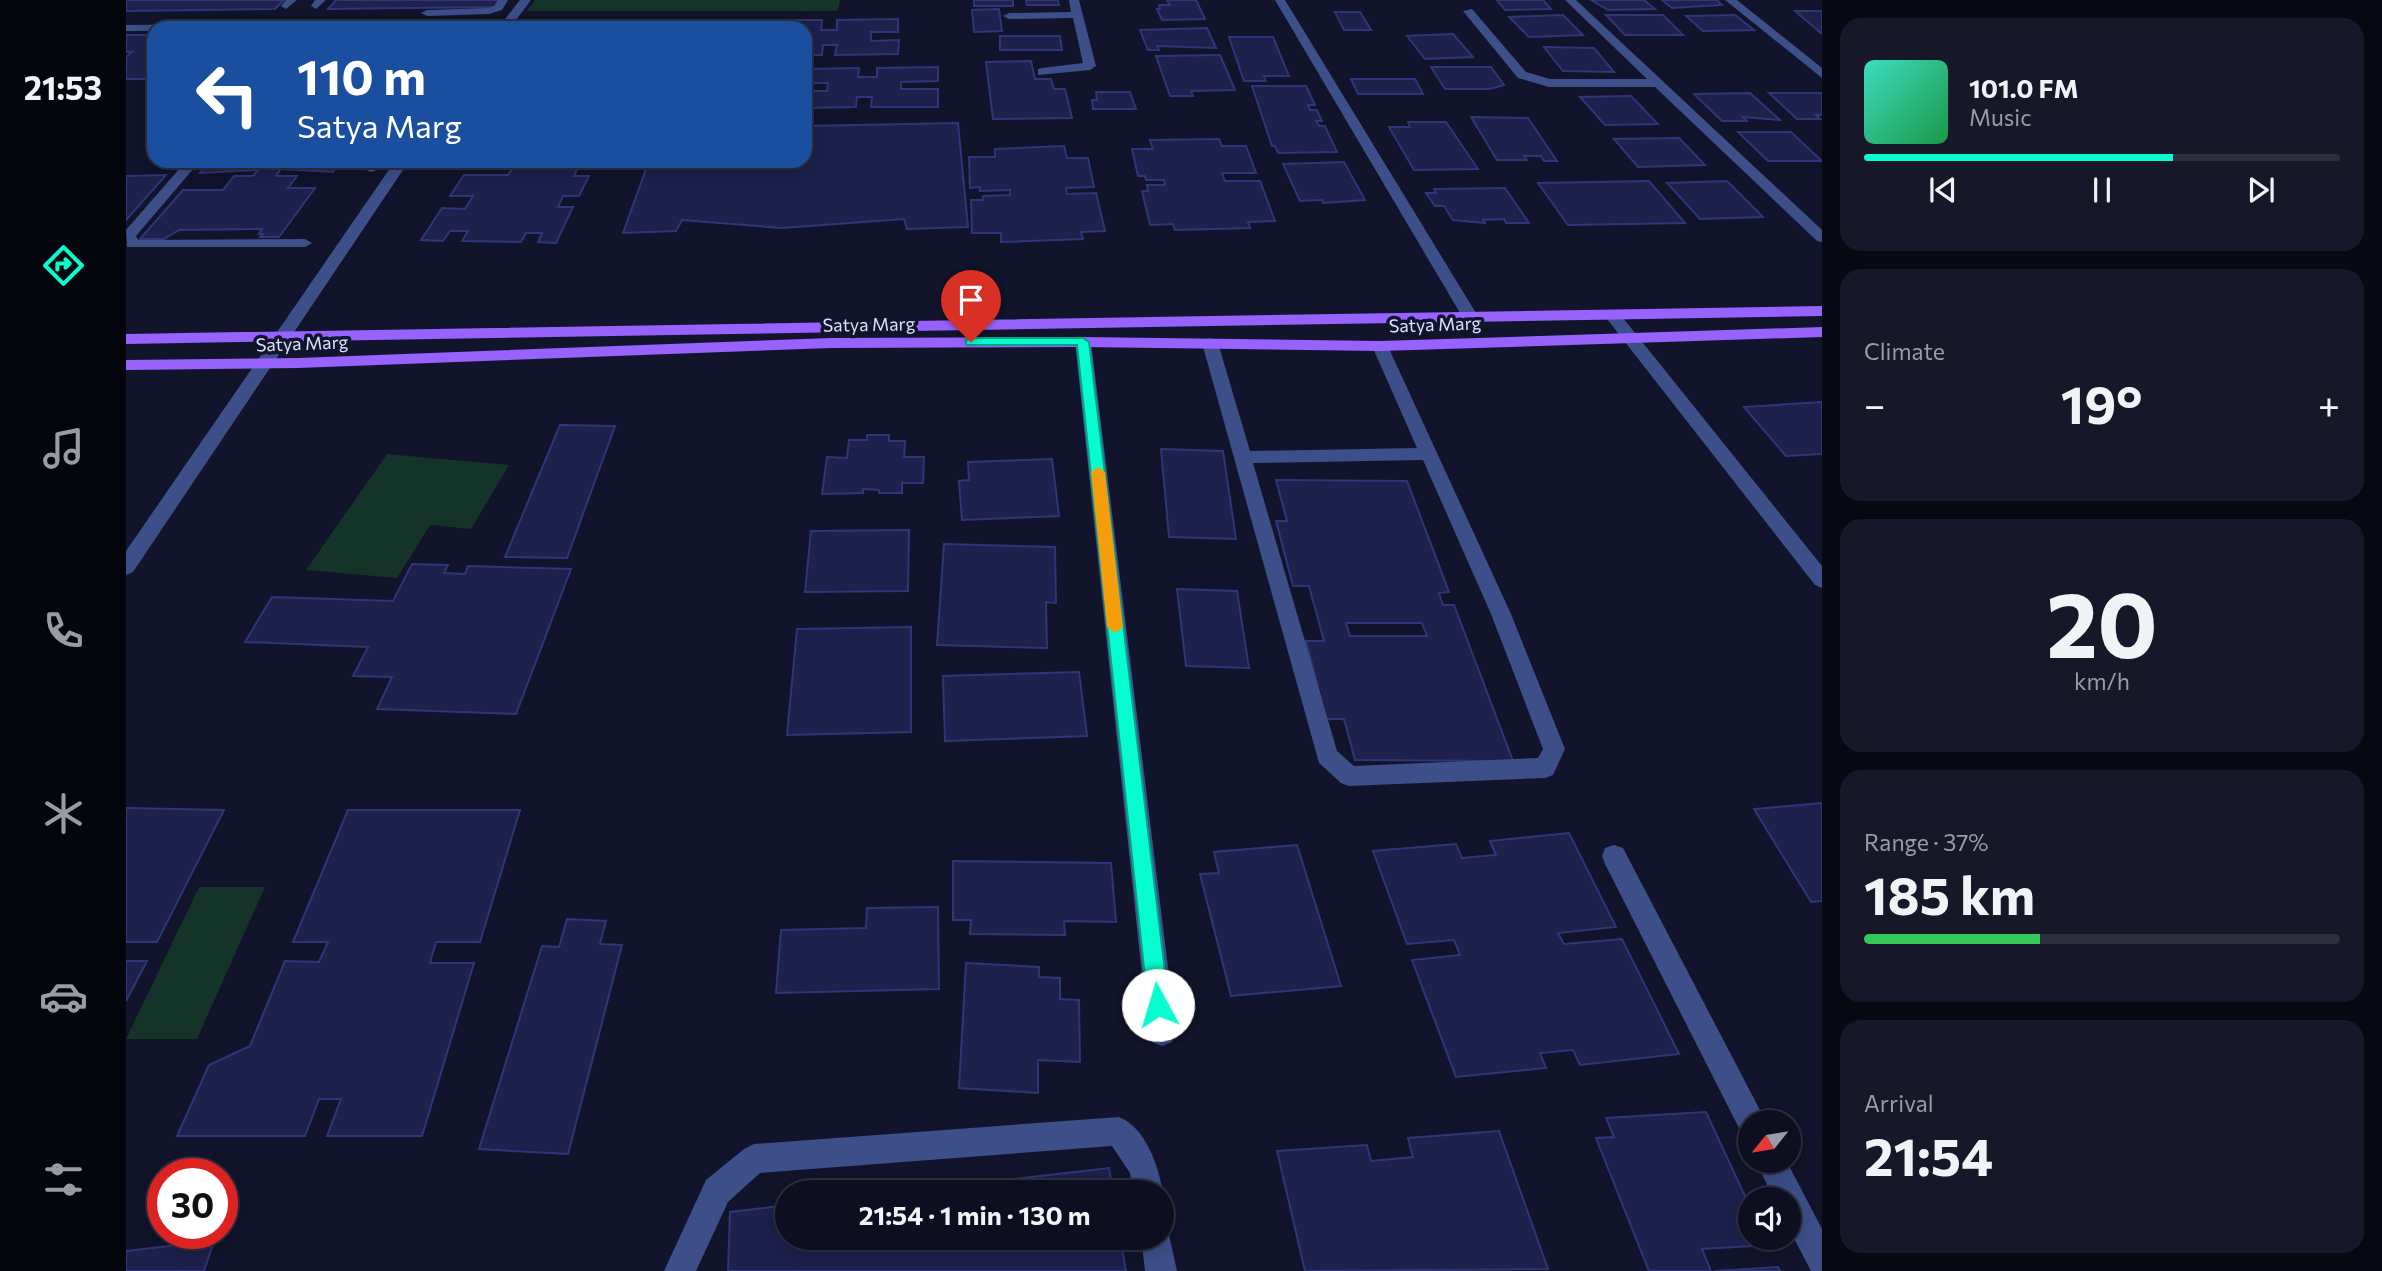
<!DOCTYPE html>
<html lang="en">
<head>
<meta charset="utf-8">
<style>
	:root { --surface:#0d0f20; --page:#161829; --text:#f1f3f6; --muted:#9a9ca5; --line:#2d2f3e; --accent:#07fdcf }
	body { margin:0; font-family:Commissioner,sans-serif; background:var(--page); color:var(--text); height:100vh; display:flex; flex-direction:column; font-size:26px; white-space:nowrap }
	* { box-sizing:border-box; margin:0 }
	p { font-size:23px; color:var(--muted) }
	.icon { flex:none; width:38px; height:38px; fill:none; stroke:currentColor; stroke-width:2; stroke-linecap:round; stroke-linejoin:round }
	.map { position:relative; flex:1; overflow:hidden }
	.drawer { display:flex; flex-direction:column; gap:18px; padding:18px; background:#070812; width:560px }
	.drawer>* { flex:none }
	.hud { position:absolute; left:21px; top:21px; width:665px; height:147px; border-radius:21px; box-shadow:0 4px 18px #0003,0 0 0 2px var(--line); background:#1a4fa0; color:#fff; overflow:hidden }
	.needle { width:46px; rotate:240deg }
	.controls { position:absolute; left:1612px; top:1110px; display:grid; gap:14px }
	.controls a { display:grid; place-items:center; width:63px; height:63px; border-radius:50%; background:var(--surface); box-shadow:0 4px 18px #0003,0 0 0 2px var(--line); font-size:35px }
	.speed { position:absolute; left:21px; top:1158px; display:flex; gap:14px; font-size:35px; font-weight:700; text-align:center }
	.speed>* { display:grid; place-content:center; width:91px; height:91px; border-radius:50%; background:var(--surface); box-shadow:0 4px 18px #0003,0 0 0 2px var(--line); line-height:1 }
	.speed .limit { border:10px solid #d22; background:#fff; color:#111 }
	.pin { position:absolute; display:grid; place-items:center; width:60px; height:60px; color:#fff; margin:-72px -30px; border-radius:50% 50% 50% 0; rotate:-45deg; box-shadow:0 0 7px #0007 }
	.pin .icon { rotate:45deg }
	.me { position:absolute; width:77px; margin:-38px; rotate:354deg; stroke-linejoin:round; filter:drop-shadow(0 0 5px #0008) }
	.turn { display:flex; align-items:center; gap:24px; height:147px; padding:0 35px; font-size:32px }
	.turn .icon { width:91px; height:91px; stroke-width:2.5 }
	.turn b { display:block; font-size:49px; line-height:60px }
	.big { font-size:52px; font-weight:700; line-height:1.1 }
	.drawer .widget { flex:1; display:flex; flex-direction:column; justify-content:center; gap:10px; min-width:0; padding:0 24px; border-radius:21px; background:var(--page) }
	.drawer .dial { align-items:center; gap:0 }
	.dial b { font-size:91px; line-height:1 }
	.song { display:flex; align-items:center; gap:21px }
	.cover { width:84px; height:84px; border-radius:10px; background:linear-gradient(135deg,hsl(170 70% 55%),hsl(140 70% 35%)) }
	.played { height:7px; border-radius:4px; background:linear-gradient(90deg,var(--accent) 65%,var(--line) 65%) }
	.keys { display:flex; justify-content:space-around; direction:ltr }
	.heat { display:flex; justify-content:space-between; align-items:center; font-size:38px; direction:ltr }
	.charge { height:10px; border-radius:5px; background:linear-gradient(90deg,#34c759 37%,var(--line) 0) }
	.trip { position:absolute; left:649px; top:1180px; width:399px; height:70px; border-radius:35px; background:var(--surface); box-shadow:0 4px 18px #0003,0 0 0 2px var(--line); font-weight:700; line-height:70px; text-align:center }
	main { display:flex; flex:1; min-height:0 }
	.menu { display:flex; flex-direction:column; width:126px; justify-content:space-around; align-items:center; background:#05060d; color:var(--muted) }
	.menu .icon { width:49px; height:49px }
	.menu .current { color:var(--accent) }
	.menu b { font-size:32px; color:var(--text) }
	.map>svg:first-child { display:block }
	.green { fill:#14342a }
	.building { fill:#1d214b; stroke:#2f3677; stroke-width:2; fill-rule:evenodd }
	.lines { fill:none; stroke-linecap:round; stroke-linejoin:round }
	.minor { fill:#3c4f89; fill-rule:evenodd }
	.major { fill:#9762fe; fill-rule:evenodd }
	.route { fill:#07fdcf; stroke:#05a487; stroke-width:2 }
	.slow { fill:#f59e0b }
	.labels { text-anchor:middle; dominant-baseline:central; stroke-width:7; stroke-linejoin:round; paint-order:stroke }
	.far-street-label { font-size:18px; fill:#dae0ff; stroke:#11142a }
</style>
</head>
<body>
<main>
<nav class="menu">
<b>21:53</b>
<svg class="icon current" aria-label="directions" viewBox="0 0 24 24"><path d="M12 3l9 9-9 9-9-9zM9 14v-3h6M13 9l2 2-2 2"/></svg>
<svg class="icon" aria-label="music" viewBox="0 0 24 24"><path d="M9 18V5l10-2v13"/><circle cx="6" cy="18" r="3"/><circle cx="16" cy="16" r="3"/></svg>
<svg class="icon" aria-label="phone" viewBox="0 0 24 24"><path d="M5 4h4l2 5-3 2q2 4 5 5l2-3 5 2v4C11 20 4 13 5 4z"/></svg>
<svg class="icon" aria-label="climate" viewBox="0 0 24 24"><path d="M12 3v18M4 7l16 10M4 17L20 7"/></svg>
<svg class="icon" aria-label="car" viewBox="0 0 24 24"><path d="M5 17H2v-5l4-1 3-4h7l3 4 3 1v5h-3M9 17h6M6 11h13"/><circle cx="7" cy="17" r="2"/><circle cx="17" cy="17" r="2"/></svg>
<svg class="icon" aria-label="filters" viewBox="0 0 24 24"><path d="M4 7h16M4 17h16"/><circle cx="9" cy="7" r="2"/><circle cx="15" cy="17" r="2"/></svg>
</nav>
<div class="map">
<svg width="1696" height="1271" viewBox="0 0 1696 1271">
	<rect width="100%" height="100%" fill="#11142a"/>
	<path class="green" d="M409,0H714L712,11H401Z
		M261,454L383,465L345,529L304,525L271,578L180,570Z
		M73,887H139L71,1039H0Z"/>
	<path class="building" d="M0,0H158L149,9L0,11Z
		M210,0H375L370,7L202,9Z
		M848,0H887V6H848Z
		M900,0H932L933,5H901Z
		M1041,0H1070L1079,19L1036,20L1031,9H1034L1033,5H1044Z
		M1371,0H1417L1425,9L1379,10Z
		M1465,0H1518L1529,9L1482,10Z
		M1536,0H1591L1596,5L1546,8Z
		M873,9L876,31L848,32L846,10Z
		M1669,11H1696V34Z
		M1209,12H1234L1245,30H1218Z
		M1437,15L1457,35L1403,37L1383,17Z
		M1480,15H1537L1557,35H1499Z
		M1609,15L1628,30L1577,31L1560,16Z
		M772,19V32H745V41L773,40L772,54L709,55L711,45H697L696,55H679V28H644L646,20H696L695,30H711V20Z
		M473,23L471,28H426L428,24Z
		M1081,28L1090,48L1031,46L1033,50H1022L1014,30Z
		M1327,34L1347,57L1299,59L1281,36Z
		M0,35H28V79H0V57L6,52H0Z
		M874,36H934L936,50H874Z
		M1103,37H1147L1163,76H1138L1140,81H1118Z
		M1418,47L1468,48L1488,72L1437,71Z
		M1094,55L1109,90L1065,91L1067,96H1044L1030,56Z
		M905,61L909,79H925L928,89H939L946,118L867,119L860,62Z
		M812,67V81L775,82V89H812V107H745L746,97H731L730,107L679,108V91H701L702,83H679V69L733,68L732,77H751V68Z
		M1305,67H1365L1378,85L1364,89H1319Z
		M1225,79H1289L1297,94H1232Z
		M1126,86H1180L1189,105H1182L1184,110H1191L1196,121H1190L1193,126H1199L1211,152L1152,153L1149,146H1146Z
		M970,92H1004L1010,109H967L966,100H971Z
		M1624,93L1654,120L1617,117L1621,121H1596L1568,94Z
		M1643,93H1696V115H1690L1694,119H1671Z
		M1505,96L1532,124L1479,125L1454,97Z
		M1345,117L1402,118L1431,161H1418L1415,156H1398L1401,160H1371Z
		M1282,122H1320L1352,169L1288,170L1263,127H1284Z
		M832,123L842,227L781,229L778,219L656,228L556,220L550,231L497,233L523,161H679V126Z
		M1612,132H1665L1696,161H1642Z
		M1553,138L1579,165L1512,167L1488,139Z
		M1093,139L1096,146H1120L1130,173H1096L1099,181H1134L1149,221L1122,222L1124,228L1049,230L1047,224L1024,225L1016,191H1022L1021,185H1039L1038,180H1020L1019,176H1012L1006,149H1027L1024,140Z
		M938,146L941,158H962L968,187L940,188L941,194L970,193L979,231L955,232L957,239L875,242V233H846L845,200H857V196L884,195V190L854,191V187L844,188L843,157H869V149Z
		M84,161H214L207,172L155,169L150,176H171L162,188H189L153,237H134L137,234H133L136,229L53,230L38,239H14L57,190H97L108,176H127L132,170L74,173Z
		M357,161H468L454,162L448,176H463L453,196H437L432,207H447L430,243L412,242L416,233H400L395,242L336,241L342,231H324L317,241L295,240L316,208L339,209L347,196H324L338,175H382L388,166L354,165Z
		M1218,162L1239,200L1197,203L1196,200L1174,201L1157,164Z
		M40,175L0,220V176Z
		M1523,181L1559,223L1442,225L1412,183Z
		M1601,181L1637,217L1574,219L1541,183Z
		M1379,188L1403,223H1380L1378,219L1357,220L1359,223L1327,220L1318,206H1309L1300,193H1310L1308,189Z
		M1696,402V454L1660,456L1618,407Z
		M434,425L489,426L441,558L379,557Z
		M741,435H763V441H779L778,457H798L797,483H776V493H753V490L737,489V493L696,494L701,457L721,458L723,440H741Z
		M1035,449L1097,451L1110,539L1043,537Z
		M926,459L933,516L836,520L833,481L843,480L842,462Z
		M1150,480L1281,481L1323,592L1313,593L1317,605H1328L1387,761L1229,760L1218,719H1200L1180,641H1198L1183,586H1167L1150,521H1161ZM1220,623H1296L1301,636H1224Z
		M783,530L782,591L679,592L685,531Z
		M818,544L929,547L930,603L920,602L921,648L811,645Z
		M286,564L322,565L318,573L339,574L342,566L445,569L390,714L251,709L266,677L227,676L242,647L119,642L146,597L267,601Z
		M1051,589L1111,591L1123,668L1060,666Z
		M785,627V732L661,735L671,629Z
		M953,672L961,736L819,741L817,676Z
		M1696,803V901L1685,902L1628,809Z
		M0,808L98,810L31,942H0Z
		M222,810H394L354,942H310L304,963H348L296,1136H201L215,1099H193L179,1136H51L83,1065L124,1046L159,961L193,962L202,942H167Z
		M1443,833L1490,927L1432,933L1438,944L1496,939L1553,1054L1454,1065L1447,1050L1414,1053L1420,1068L1330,1077L1286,960L1334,955L1328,940L1281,944L1247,851L1330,844L1336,858L1370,855L1364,841Z
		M1171,845L1215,986L1105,996L1074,874L1093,873L1088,852Z
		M827,861L985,863L990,922L938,921L939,935L844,934L845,920H827Z
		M812,907L813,989L650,993L655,930L740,928L741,908Z
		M441,919L480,921L474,944L496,945L442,1154L353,1149L416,946L433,947Z
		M0,961H21L0,1001Z
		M840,963L913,967V977L934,978V999L953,1000L954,1062L912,1060V1093L833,1088Z
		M1580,1112L1624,1207V1237H1638L1642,1245L1576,1249L1585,1271H1523L1470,1138L1488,1137L1480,1118Z
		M1373,1131L1422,1269L1179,1271L1151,1151L1241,1145L1245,1161L1287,1157L1282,1138Z
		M983,1168L987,1192H776Z
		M662,1205V1237H994L1000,1271H602L604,1212Z
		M88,1241L78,1271H0V1251Z
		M1652,1267L1654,1271H1589Z"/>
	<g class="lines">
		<path class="minor" d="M160,0H171L160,9L155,6Z
			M189,0H200L190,9L185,6Z
			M372,0H382L376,10L363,14L301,16L295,13L301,10L362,8L368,6Z
			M394,0H405L384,28H372Z
			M943,0H953L970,66L964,70L912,75V69L916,68L957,63L947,18L883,19L877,16L883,13L945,12Z
			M1149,0H1159L1353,318L1351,321H1339L1337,318Z
			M1439,0H1450L1696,230V242L1691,241L1529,87H1423L1392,78L1337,11L1346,9L1400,72L1424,79H1521Z
			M1599,0H1611L1696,68V78Z
			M320,22L330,28H28V31H0V25Z
			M60,161H74L10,236L12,240L179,239L186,243L179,247H1L0,230Z
			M242,161H256L249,171L244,172L237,168Z
			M269,161H283L7,572L0,575V551Z
			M1487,311L1493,313L1696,566V588L1689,585L1481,319L1479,316Z
			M957,337L965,342L1050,1032L1046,1042L1036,1046L1026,1042L1022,1032L949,342Z
			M1084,338L1092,343L1124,451L1291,448L1246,346L1254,341L1260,342L1385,614L1439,749L1427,775L1419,778L1223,786L1215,783L1193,763L1076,343ZM1297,460L1365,614L1417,749L1412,758L1228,766L1211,751L1127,463Z
			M1488,845L1497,848L1635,1112L1639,1122H1624V1136L1615,1132L1479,864L1476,856L1479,848Z
			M993,1117C1020,1128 1032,1165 1037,1192L1036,1194V1192H1007L1004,1173L986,1146L634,1173L602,1202L570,1271H538L580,1180L618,1149L628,1144Z
			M1629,1160H1660L1696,1229V1271H1685L1662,1227V1199H1648Z
			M1036,1224L1041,1226L1051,1271H1019L1015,1237H1036Z"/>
		<path class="major" d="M1696,306V316L0,344V334Z
			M1696,327V337L1254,351L957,347L705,348L172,368L0,370V360L172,358L705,338L957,337L1254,341Z"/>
	</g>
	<path class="route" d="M845,338H957L963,342L1043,1005L1040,1012L1032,1015L1025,1012L1022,1005L951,345H840V340Z"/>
	<path class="slow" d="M972,467L979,472L997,627L989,633L981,627L965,472Z"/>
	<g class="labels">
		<g class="far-street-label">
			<text transform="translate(743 324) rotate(-1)">Satya Marg</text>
			<text transform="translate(1309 324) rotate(-2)">Satya Marg</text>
			<text transform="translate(176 343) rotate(-2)">Satya Marg</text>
		</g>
	</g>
</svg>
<div class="controls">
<a><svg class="needle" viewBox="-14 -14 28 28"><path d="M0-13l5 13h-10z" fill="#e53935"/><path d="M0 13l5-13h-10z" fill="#9a9ca5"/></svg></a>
<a><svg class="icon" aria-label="sound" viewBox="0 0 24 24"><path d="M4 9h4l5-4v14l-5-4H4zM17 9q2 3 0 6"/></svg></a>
</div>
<div class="speed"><div class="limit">30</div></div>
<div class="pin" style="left:845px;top:342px;background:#d93025"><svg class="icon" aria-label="arrive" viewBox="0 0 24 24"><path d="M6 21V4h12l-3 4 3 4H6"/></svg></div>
<svg class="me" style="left:1032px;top:1005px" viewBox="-20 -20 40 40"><circle r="19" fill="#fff"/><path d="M0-13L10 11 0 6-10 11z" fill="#07fdcf"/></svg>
<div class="trip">21:54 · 1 min · 130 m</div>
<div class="hud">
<div class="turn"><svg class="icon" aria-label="left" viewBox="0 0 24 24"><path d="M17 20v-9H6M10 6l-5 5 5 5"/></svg><div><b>110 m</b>Satya Marg</div></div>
</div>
</div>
<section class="drawer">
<div class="widget">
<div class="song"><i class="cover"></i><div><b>101.0 FM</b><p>Music</p></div></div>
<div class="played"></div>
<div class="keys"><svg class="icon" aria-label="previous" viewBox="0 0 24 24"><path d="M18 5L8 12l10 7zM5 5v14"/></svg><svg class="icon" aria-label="pause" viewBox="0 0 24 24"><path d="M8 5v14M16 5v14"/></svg><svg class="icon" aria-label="next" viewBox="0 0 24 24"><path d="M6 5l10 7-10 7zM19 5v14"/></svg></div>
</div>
<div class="widget"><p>Climate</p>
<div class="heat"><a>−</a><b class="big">19°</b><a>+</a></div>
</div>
<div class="widget dial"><b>20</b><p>km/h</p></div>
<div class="widget"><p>Range · 37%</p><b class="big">185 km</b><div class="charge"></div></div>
<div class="widget"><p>Arrival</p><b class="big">21:54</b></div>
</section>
</main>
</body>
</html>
